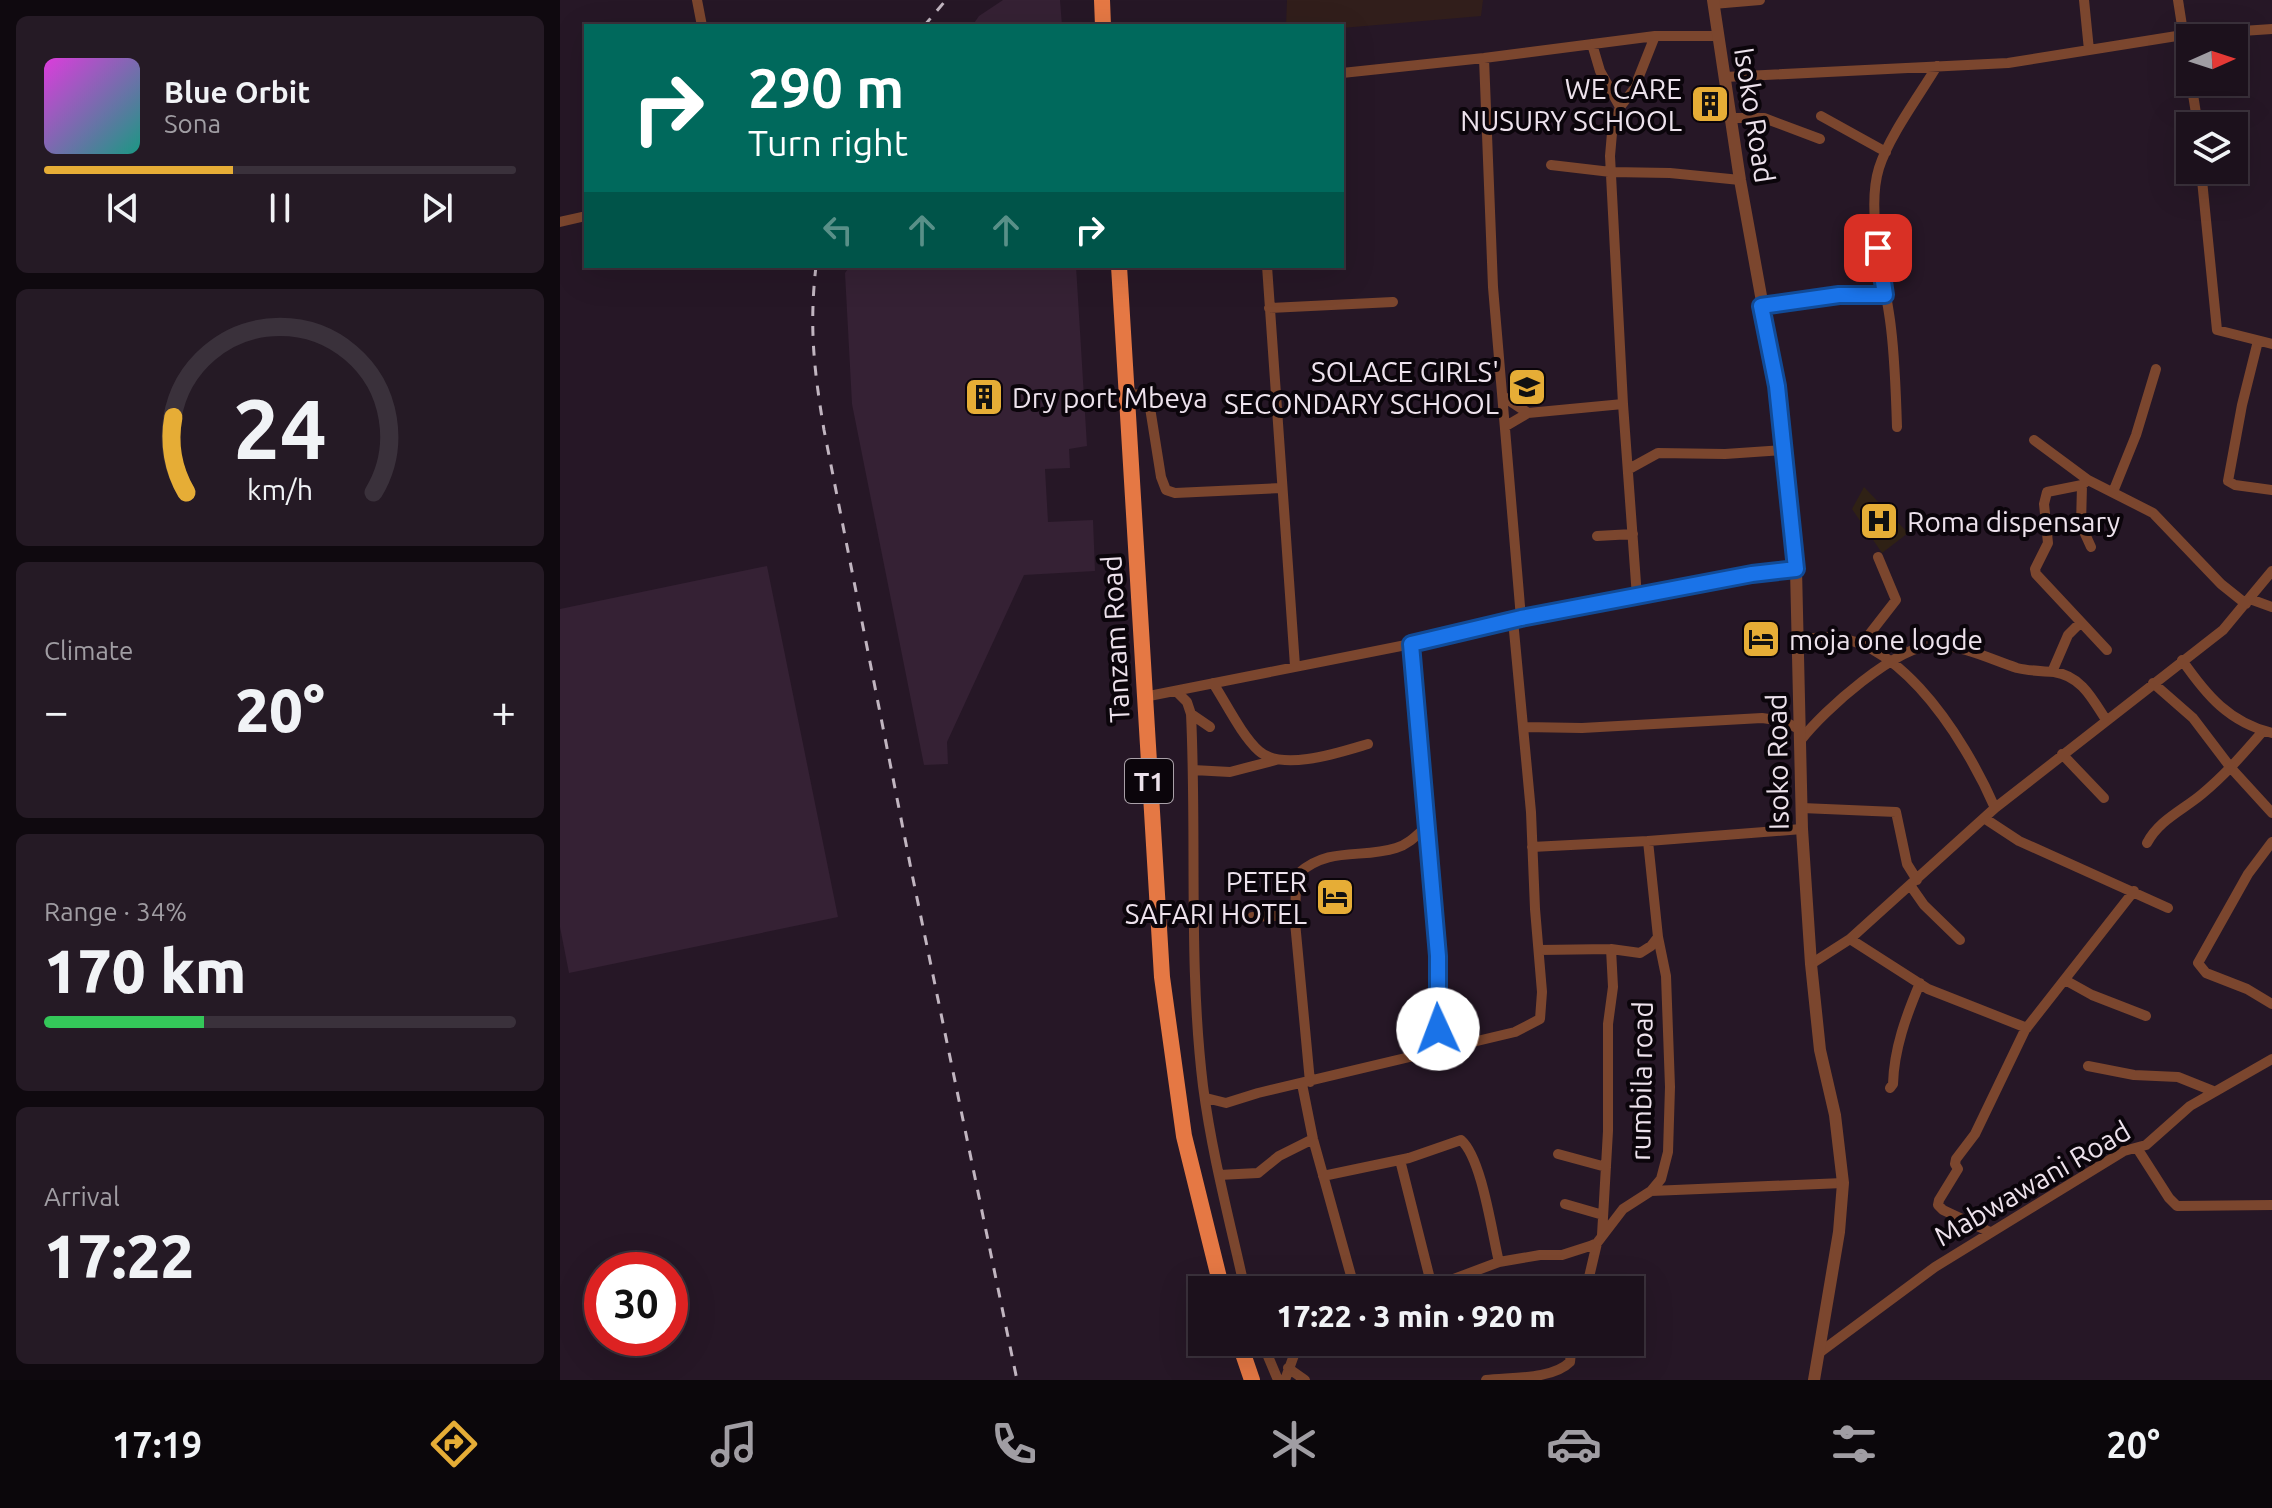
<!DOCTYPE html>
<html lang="en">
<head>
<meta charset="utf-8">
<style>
	:root { --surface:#1c111c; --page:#251a25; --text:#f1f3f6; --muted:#a09da3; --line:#3a313b; --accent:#e6ad36 }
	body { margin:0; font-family:Ubuntu,sans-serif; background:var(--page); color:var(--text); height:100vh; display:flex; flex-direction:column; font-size:30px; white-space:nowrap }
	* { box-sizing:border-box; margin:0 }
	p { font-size:26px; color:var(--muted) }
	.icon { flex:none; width:44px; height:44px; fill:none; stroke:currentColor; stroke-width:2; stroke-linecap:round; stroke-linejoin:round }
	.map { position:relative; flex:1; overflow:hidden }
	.drawer { display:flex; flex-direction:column; gap:16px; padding:16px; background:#0f090f; width:560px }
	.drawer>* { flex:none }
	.guide { position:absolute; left:24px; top:24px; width:760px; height:244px; border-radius:0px; box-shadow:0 8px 32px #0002,0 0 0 2px var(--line); background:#00695c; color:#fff; overflow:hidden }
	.needle { width:52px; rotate:87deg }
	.fabs { position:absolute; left:1616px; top:24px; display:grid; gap:16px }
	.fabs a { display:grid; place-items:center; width:72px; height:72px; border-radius:0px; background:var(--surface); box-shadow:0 8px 32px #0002,0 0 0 2px var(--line); font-size:40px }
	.speed { position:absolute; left:24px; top:1252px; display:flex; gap:16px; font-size:40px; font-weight:700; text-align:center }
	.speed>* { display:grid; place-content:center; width:104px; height:104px; border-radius:50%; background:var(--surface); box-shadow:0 8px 32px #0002,0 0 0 2px var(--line); line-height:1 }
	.speed .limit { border:12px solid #d22; background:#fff; color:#111 }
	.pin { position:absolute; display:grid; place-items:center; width:68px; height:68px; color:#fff; margin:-34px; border-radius:16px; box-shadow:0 4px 12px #0006 }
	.me { position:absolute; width:88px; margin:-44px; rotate:358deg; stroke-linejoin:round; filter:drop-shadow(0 0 6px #0008) }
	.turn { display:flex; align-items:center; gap:28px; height:168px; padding:0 32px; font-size:36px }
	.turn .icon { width:104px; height:104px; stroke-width:2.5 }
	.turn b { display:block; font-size:56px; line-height:68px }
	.lanes { display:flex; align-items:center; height:76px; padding:0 32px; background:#0003; justify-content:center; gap:40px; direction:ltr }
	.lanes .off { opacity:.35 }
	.big { font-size:60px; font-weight:800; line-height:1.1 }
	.drawer .tile { flex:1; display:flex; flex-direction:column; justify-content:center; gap:12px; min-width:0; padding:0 28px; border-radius:12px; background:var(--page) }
	.drawer .dial { align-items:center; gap:0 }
	.dial svg { height:208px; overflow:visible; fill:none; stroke:var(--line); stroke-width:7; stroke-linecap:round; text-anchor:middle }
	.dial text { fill:var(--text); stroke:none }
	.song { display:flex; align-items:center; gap:24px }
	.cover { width:96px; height:96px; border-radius:12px; background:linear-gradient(135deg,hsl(300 70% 55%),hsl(170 70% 35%)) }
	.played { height:8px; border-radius:4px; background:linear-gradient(90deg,var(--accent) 40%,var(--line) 40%) }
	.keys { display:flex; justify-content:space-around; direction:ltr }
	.heat { display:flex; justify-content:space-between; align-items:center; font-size:44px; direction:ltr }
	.charge { height:12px; border-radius:6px; background:linear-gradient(90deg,#34c759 34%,var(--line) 0) }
	.trip { position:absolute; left:628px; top:1276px; width:456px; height:80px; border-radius:0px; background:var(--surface); box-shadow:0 8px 32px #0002,0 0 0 2px var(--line); font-weight:800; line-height:80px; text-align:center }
	.tab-bar { display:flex; height:128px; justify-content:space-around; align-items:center; background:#0b070b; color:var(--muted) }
	.tab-bar .icon { width:56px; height:56px }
	.tab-bar .selected { color:var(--accent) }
	.tab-bar b { font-size:36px; color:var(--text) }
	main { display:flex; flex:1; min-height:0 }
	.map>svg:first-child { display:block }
	.built { fill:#352134 }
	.education { fill:#311e1b }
	.medical { fill:#2f2115 }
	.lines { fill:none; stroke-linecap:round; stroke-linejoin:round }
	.minor { stroke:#7b462e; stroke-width:10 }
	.tertiary { stroke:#7b462e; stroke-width:12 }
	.trunk { stroke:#e57844; stroke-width:16 }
	.rail { stroke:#c1b5c0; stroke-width:3; stroke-dasharray:10 10; stroke-linecap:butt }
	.route-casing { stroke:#114b97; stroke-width:20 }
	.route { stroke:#1a73e8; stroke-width:14 }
	.labels { text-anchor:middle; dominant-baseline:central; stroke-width:8; stroke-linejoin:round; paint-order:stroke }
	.shield { fill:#0b050b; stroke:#a9a0a8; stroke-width:2 }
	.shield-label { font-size:26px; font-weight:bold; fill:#ede2ec }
	.poi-label { font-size:28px; fill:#ede2ec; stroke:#0b050b; text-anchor:end }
	.street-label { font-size:28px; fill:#ede2ec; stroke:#0b050b }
</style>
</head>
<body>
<main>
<section class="drawer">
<div class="tile">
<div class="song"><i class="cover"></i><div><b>Blue Orbit</b><p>Sona</p></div></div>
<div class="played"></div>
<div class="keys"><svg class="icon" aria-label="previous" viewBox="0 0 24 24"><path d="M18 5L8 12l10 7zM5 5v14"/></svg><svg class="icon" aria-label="pause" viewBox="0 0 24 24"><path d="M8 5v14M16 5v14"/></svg><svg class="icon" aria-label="next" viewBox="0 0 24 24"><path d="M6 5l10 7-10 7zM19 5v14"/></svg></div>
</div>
<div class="tile dial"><svg viewBox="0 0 100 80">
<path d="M14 69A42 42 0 1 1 86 69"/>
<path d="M14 69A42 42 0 0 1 9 40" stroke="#e6ad36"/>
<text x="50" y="56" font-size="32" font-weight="700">24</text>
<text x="50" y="72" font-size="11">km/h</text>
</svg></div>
<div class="tile"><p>Climate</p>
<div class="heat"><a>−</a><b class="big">20°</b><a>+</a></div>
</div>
<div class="tile"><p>Range · 34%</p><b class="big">170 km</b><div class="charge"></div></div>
<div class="tile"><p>Arrival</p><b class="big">17:22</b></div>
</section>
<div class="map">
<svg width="1712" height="1380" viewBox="0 0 1712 1380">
	<rect width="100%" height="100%" fill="#261726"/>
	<path class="built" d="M443,0H500L502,26H412L419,16Z
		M290,266H516L527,446L509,449L510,468L485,469L488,522L533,520L535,571L464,575L387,742L388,764L364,765L292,404L285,273Z
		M207,566L278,917L9,973L0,927V609Z"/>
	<path class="education" d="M727,0H923L921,16L782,28L726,26Z
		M980,370L983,403H953L950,372Z"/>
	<path class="medical" d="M1304,487L1348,533L1322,553L1292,509Z"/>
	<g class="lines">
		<path class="minor" d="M137,0L142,26
			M1524,0L1529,50
			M1618,0L1630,77
			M1153,4L1200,0
			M1032,44L1040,71L1060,107L1052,133L1050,156L1063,404L1077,597
			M924,58L933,287L961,618
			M782,73L924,58L1095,36H1158
			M1165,77L1448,63L1623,35L1712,29
			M1631,82L1638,126
			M1060,107L1074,89L1095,36
			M1261,116L1326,152
			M1171,118H1204L1260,139
			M991,165L1051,172L1110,173L1180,180
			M1641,170L1657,330L1712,344
			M0,222L26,216
			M707,266L735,666
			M1201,306L1279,295H1325
			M709,308L833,302
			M1698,341L1682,405L1668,481L1675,485L1712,490
			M567,394L588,395L601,477L606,490L615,493L721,488
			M944,397L968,413
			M946,426L968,413L1063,404
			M1337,427C1336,394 1335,361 1331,328C1326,282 1305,213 1319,168C1329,136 1359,96 1377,66
			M1474,440L1528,480L1593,513L1661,584L1686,604
			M1069,469L1098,453L1165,454L1225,450
			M1528,480L1522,485L1487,492L1484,504L1488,543L1475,569L1476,574L1547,650
			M1522,485L1521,525L1531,547
			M1553,492L1576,435L1596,369
			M1037,536L1073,534
			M1690,599L1712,607
			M1239,642C1328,610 1406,741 1435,808
			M851,644L878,956L877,1052
			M1301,645L1336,600L1318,557
			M1622,660C1647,696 1669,722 1712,733
			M1492,672L1508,635L1520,623
			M653,683C666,703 682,736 699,751C722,772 781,752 808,744
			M1593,683L1633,718L1671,768L1712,813
			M616,691L627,702L631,714C637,837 628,963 643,1086C652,1155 670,1222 685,1290
			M584,697L851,644L961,618L1192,574L1236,569
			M631,714L650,727
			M963,727L1022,728L1202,718L1223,721L1241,730
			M1241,740C1264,710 1336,646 1374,645C1403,645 1430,659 1457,668C1469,671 1481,671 1494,672C1521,676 1532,698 1546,720
			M1502,754L1544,798
			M633,770L670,772L716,760
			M1242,808L1336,812L1347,864L1357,880
			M1424,818L1459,841L1608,908
			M1712,842L1688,874L1638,963L1646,973L1687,989L1712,1004
			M1587,843C1599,820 1623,810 1642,794C1665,775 1684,753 1703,731
			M972,847L1088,841L1242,829
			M1350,885L1364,905L1400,940
			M692,917L735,915
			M1290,939L1368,989L1467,1028
			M979,950L1051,949L1080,953L1091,946L1098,937L1088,841
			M1251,964L1290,939L1435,808L1663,630L1712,571
			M1505,980L1532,995L1586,1016
			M1528,1066L1574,1075L1618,1077L1653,1091
			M750,1082L735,922L736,884L739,873C770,846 802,859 836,848C849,844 857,835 867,826
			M742,1084L753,1139L795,1290
			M1330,1088L1333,1084C1334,1049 1346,1016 1360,983
			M646,1098L666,1103L698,1093L955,1032L980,1019L982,992L975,909L971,812L953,620
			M1577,1148L1609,1198L1617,1206L1712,1205
			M998,1154L1046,1167
			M840,1160L871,1283
			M659,1175L698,1173L719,1156L753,1139
			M763,1176L849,1158L901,1140C922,1158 932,1234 939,1262
			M1091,1191L1283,1183
			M1005,1204L1043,1215
			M1430,1232L1383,1210L1378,1205L1379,1200L1398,1169L1395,1164L1396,1159L1415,1134L1465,1030L1574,891
			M1042,1235L1048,1131V1024L1053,987L1051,949
			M850,1290L858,1286L891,1280L939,1262L980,1255H1002L1030,1246L1037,1243L1063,1209L1091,1191L1101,1179L1108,1152L1110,1087L1106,976L1098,937
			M1026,1290L1037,1243
			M702,1342L718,1380
			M1259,1353L1375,1267L1564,1151L1586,1145L1630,1106L1712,1059
			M728,1368L745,1380
			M725,1380L734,1355L745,1342
			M926,1380C950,1377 992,1380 1010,1362L1012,1342"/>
		<path class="tertiary" d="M1153,0L1180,180L1211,351L1225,450L1236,569L1242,829L1251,964L1260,1050L1275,1115L1283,1183L1279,1232L1254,1380"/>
		<path class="trunk" d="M542,0L543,26
			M559,266L602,977L624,1136L662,1290
			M679,1342L692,1380"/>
		<path class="rail" d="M364,26L386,0
			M256,266C249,327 254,370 264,430L352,874L457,1380"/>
	</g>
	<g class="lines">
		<defs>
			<path id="route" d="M878,1029V956L851,644L961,618L1192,574L1236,569L1217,386L1201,306L1279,295H1325L1318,248"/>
		</defs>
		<use href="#route" class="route-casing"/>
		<use href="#route" class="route"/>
	</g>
	<defs>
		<symbol id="building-square" viewBox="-11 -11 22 22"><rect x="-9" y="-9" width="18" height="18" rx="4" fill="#e6ad36" stroke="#0b050b"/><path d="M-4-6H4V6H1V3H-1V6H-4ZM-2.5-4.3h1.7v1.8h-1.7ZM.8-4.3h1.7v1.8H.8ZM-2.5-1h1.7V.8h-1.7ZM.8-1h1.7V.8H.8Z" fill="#111"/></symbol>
		<symbol id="school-square" viewBox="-11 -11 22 22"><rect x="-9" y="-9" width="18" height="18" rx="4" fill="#e6ad36" stroke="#0b050b"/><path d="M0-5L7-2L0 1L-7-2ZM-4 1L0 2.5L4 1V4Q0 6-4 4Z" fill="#111"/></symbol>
		<symbol id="hospital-square" viewBox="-11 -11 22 22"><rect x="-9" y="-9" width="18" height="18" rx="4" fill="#e6ad36" stroke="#0b050b"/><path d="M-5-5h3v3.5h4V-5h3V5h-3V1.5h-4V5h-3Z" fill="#111"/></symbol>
		<symbol id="hotel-square" viewBox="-11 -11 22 22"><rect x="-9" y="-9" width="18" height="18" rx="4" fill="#e6ad36" stroke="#0b050b"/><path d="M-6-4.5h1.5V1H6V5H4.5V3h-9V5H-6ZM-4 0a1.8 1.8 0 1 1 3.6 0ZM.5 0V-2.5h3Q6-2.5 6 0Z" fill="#111"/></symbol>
	</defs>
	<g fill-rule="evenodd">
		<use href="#building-square" x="1128" y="82" width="44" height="44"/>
		<use href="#school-square" x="945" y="365" width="44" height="44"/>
		<use href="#building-square" x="402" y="375" width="44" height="44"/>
		<use href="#hospital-square" x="1297" y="499" width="44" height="44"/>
		<use href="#hotel-square" x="1179" y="617" width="44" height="44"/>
		<use href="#hotel-square" x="753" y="875" width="44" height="44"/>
	</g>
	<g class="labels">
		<rect class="shield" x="565" y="759" width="48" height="44" rx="6"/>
		<g class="shield-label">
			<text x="589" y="781">T1</text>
		</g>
		<g class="poi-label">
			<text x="1122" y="88">WE CARE<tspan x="1122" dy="32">NUSURY SCHOOL</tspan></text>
			<text x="939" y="371">SOLACE GIRLS'<tspan x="939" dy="32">SECONDARY SCHOOL</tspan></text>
			<text x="452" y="397" text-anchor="start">Dry port Mbeya</text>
			<text x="1347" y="521" text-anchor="start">Roma dispensary</text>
			<text x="1229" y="639" text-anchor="start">moja one logde</text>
			<text x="747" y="881">PETER<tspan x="747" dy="32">SAFARI HOTEL</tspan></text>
		</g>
		<g class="street-label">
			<text transform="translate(1195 115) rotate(81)">Isoko Road</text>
			<text transform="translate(555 639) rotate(-93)">Tanzam Road</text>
			<text transform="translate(1217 762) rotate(-91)">Isoko Road</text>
			<text transform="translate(1081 1081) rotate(-89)">rumbila road</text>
			<text transform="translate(1472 1183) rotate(-30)">Mabwawani Road</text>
		</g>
	</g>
</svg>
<div class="fabs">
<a><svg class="needle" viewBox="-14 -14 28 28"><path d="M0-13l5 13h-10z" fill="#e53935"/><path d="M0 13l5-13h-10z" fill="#a09da3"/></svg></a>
<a><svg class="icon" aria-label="layers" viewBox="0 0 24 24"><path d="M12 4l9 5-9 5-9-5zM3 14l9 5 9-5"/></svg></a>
</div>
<div class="speed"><div class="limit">30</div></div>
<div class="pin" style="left:1318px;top:248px;background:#d93025"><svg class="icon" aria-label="arrive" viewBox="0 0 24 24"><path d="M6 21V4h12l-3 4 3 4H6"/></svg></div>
<svg class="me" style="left:878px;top:1029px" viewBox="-20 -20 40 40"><circle r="19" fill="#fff"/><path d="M0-13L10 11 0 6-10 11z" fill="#1a73e8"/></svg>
<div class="trip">17:22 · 3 min · 920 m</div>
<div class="guide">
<div class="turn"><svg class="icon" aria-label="right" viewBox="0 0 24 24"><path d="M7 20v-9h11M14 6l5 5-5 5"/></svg><div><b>290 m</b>Turn right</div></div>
<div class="lanes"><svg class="icon off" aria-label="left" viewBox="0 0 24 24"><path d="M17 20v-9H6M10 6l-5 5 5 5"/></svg><svg class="icon off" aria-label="ahead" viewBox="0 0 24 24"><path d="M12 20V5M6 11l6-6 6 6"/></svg><svg class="icon off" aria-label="ahead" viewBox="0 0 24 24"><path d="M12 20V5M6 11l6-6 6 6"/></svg><svg class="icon" aria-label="right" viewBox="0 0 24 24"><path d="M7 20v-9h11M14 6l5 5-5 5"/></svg></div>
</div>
</div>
</main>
<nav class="tab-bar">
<b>17:19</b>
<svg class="icon selected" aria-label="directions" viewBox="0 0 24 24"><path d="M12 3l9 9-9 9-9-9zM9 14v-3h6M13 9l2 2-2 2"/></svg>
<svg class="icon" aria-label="music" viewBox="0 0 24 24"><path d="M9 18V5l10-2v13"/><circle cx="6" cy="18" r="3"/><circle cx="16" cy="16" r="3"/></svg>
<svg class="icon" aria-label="phone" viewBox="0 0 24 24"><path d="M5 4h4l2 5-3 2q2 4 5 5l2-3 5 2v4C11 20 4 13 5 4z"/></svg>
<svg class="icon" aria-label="climate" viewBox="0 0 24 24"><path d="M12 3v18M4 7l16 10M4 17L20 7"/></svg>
<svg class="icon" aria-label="car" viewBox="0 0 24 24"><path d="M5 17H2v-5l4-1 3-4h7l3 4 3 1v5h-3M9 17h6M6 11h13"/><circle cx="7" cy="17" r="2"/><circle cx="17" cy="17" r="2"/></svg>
<svg class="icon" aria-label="filters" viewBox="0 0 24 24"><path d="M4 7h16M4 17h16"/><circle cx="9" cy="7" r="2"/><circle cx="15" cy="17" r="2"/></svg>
<b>20°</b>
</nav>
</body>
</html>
